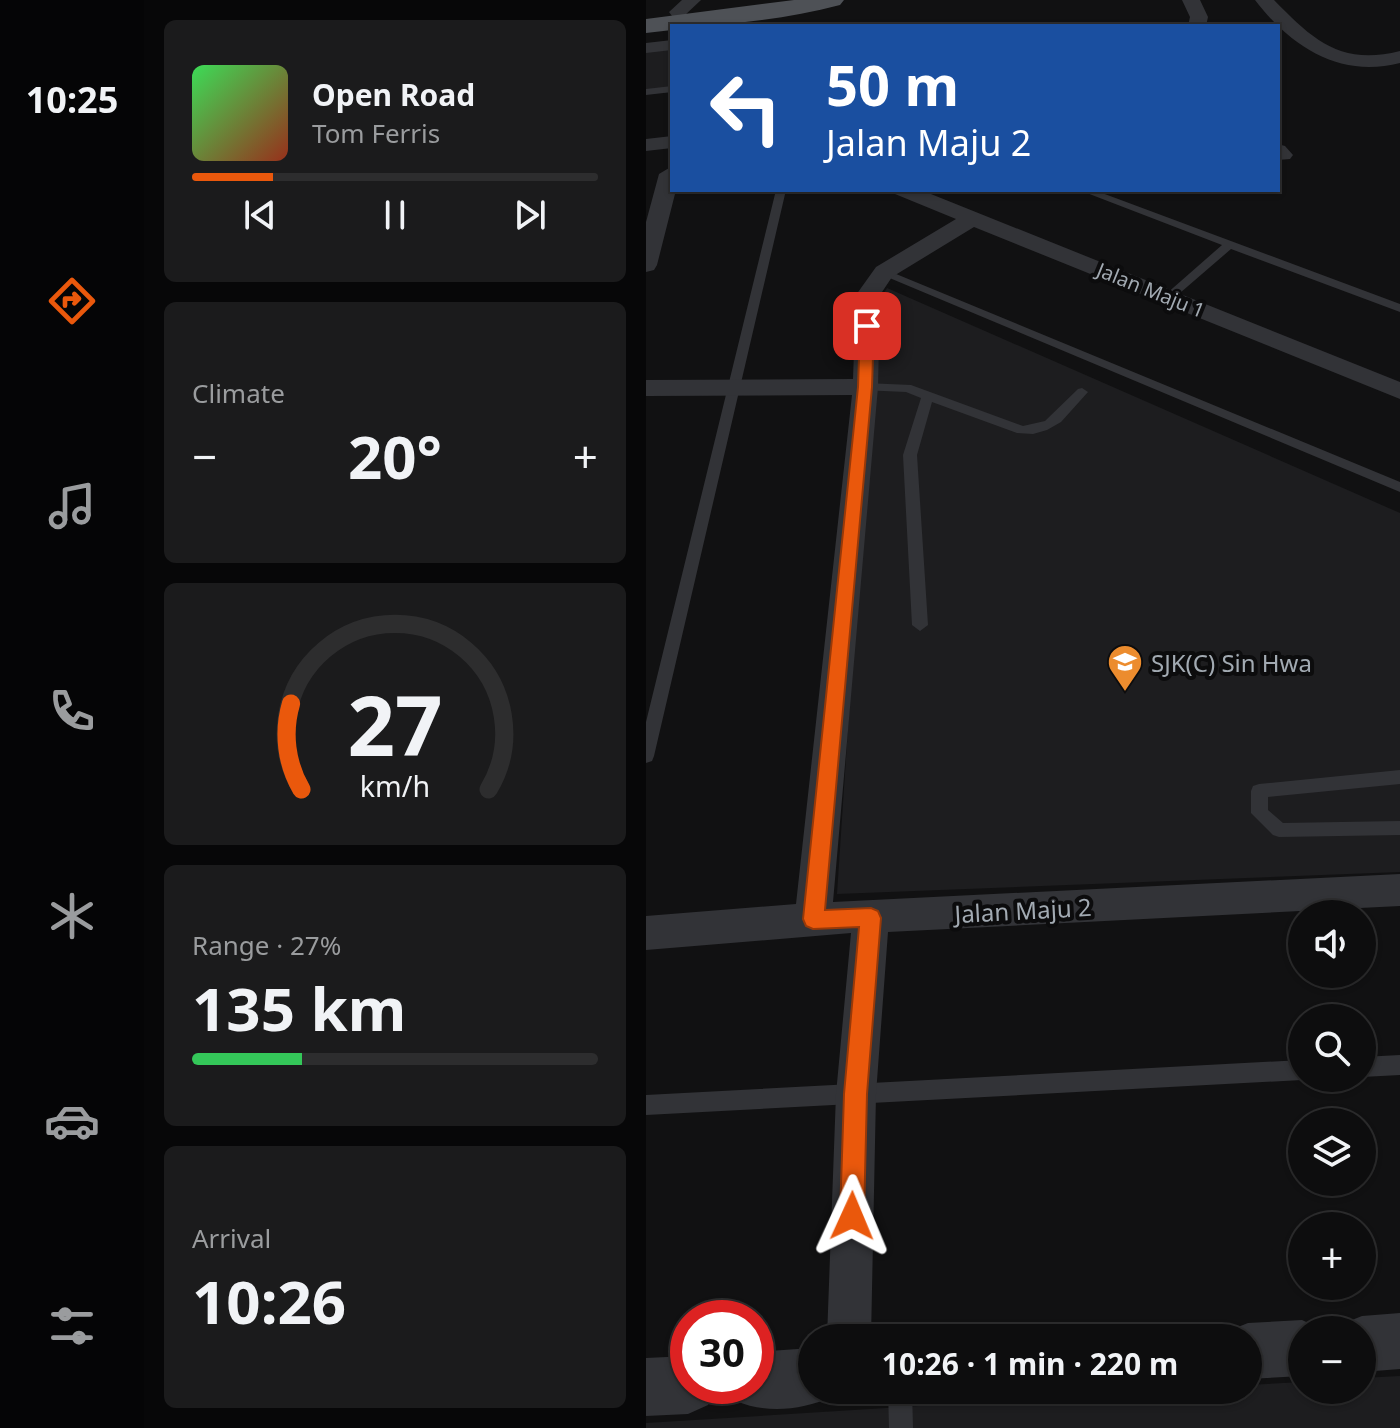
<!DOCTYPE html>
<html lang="en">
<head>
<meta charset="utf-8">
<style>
	:root { --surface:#0d0d0e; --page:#1b1b1c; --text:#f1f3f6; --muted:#9a9c9e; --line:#2d2d2e; --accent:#ea580c }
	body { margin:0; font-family:"Noto Sans",sans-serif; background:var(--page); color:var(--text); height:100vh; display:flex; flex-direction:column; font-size:30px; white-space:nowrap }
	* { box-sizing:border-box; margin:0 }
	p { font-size:26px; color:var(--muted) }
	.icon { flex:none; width:44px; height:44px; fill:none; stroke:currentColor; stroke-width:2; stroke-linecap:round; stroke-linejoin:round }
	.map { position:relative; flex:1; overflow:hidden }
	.details { display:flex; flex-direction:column; gap:20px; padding:20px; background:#070708; width:502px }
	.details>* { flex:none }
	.banner { position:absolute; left:24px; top:24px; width:610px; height:168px; border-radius:0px; box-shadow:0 2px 6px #0004,0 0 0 2px var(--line); background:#1a4fa0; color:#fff; overflow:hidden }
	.controls { position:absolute; left:642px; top:900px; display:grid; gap:16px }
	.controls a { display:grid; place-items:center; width:88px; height:88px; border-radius:50%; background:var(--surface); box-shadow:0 2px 6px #0004,0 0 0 2px var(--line); font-size:40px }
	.speed { position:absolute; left:24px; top:1300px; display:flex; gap:16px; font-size:40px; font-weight:700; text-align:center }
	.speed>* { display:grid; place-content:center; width:104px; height:104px; border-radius:50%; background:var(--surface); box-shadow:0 2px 6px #0004,0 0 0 2px var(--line); line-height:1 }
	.speed .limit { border:12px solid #d22; background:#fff; color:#111 }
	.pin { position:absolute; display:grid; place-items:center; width:68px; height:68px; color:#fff; margin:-34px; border-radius:16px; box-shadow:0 4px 12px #0006 }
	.me { position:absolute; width:88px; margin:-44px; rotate:1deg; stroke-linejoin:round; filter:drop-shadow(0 0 6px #0008) }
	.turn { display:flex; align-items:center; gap:28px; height:168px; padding:0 24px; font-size:36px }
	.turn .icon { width:104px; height:104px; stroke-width:2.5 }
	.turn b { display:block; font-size:56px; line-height:68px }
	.big { font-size:60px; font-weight:700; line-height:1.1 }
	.details .card { flex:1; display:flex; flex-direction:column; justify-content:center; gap:12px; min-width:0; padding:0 28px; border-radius:12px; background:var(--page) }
	.details .dial { align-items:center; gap:0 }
	.dial svg { height:208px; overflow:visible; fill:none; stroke:var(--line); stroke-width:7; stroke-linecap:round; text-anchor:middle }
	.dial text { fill:var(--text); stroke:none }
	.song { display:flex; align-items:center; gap:24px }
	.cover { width:96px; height:96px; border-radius:12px; background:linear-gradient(135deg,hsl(130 70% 55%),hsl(10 70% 35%)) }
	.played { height:8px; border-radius:4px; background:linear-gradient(90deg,var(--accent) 20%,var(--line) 20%) }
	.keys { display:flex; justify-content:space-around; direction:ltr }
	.heat { display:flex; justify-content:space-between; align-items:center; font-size:44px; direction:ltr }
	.charge { height:12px; border-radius:6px; background:linear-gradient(90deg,#34c759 27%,var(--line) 0) }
	.trip { position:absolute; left:152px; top:1324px; width:464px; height:80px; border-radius:40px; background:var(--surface); box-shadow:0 2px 6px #0004,0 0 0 2px var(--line); font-weight:700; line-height:80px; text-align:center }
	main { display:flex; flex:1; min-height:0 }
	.dock { display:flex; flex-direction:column; width:144px; justify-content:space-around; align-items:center; background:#050506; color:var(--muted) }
	.dock .icon { width:56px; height:56px }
	.dock .on { color:var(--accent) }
	.dock b { font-size:36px; color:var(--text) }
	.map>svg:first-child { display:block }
	.built { fill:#1d1d1f }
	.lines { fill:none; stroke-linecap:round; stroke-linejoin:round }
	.service { fill:#323337; fill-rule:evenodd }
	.minor { fill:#323337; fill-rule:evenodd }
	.tertiary { fill:#323337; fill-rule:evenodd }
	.primary { fill:#4e5156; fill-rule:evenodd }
	.route { fill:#ea580c; stroke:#983908; stroke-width:2 }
	.labels { text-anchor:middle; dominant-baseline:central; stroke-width:8; stroke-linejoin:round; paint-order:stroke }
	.far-street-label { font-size:20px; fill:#a2aab2; stroke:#0c0c0d }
	.poi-label { font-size:24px; fill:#a2aab2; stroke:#0c0c0d; text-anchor:start }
	.street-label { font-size:24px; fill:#a2aab2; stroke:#0c0c0d }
</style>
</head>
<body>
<main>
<nav class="dock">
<b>10:25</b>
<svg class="icon on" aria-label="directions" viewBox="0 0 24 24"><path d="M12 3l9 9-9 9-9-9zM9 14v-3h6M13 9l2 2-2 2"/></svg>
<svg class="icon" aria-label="music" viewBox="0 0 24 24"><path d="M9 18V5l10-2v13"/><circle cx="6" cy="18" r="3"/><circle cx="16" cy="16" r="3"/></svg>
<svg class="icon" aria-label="phone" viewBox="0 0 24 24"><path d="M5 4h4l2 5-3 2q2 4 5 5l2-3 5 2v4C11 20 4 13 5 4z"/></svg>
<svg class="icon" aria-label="climate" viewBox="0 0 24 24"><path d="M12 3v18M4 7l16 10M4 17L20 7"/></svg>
<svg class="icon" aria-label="car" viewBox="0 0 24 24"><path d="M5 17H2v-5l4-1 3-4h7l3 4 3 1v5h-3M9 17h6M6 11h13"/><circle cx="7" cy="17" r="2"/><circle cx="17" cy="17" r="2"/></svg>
<svg class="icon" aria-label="filters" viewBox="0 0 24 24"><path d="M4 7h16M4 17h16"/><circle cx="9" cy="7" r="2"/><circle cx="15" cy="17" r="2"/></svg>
</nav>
<section class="details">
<div class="card">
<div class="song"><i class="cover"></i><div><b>Open Road</b><p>Tom Ferris</p></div></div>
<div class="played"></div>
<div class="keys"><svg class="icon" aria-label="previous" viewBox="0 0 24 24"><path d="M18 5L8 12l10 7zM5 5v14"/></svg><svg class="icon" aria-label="pause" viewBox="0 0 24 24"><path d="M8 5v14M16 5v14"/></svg><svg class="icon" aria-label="next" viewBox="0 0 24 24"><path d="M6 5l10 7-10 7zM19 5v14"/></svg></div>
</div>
<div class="card"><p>Climate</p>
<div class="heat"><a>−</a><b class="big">20°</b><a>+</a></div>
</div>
<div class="card dial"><svg viewBox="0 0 100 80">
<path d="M14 69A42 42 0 1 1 86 69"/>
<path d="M14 69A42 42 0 0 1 10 36" stroke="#ea580c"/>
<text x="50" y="56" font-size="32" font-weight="700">27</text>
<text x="50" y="72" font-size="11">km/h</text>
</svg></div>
<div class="card"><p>Range · 27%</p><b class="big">135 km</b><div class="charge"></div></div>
<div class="card"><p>Arrival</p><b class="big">10:26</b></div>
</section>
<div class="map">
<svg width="754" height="1428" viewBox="0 0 754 1428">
	<rect width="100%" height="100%" fill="#111112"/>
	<path class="built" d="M0,45L26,46V92L0,94Z
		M241,288L754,513V872L191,894L230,306Z
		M754,1376V1428H0V1423L529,1390H602V1385L656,1382V1390H716V1378Z"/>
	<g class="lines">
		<path class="service" d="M26,86V92L0,95V89Z
			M130,190H140L8,756L6,761L0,763V722Z
			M433,190H448L754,304V312L585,249L527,299H519V295L576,245Z
			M238,269L754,482V492L234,274L232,272Z
			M219,383L265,385L377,426L399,421L432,389L436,388L442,392L415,422L401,430L387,434L371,433L286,402L271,455L282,625L274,631L266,625L257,455L275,398L260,392L215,390V384Z
			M754,770V784L622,797V810L637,823L754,821V835L633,837L627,835L605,813V791L607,786L613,784Z
			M754,1055V1075L716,1077V1057Z
			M656,1060V1078H660L656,1080L0,1115V1095Z
			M242,1390H266L267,1428H243Z"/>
		<path class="minor" d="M36,0H55L38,16H26L23,12Z
			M536,0H554L562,17L560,26H542L544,17Z
			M609,0H628C667,40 695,66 754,51V63C694,78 646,48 609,0Z
			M26,40V50L0,53V43Z
			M26,136V148L0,151V139Z
			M632,144L639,146L647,155L644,159L632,160Z
			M23,168L26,169V190H30L11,265L8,270L0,272V222L13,174Z
			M245,190H275L754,382V399L328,227L246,277L234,295L232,387L187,902L754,874V906L242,932L230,1094L225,1338H181L190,1094L205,933L0,950V916L150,904L206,395L0,396V380L207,379L210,295L230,267L310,219L249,194Z"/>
		<path class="tertiary" d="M754,1313V1369L716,1372V1330H694L696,1324L716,1316Z
			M656,1320L677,1330H656V1376L602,1379V1338H579L582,1331L602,1323Z
			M166,1348V1390H189L186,1397C156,1410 120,1414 90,1401L83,1386H110V1352Z
			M42,1356V1386H70L62,1405L42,1414L0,1416V1358Z"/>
		<path class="primary" d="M148,0H198L194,5C139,19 83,26 26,26V30L0,33V19Z"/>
	</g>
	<path class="route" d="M221,322L228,326L226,387L179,910L225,908L232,911L235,918L221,1094L218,1216L215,1224L206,1228L198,1224L194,1216L198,1094L213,927L167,929L160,926L157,919L212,387L214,326Z"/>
	<defs>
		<symbol id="school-pin" viewBox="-11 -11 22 30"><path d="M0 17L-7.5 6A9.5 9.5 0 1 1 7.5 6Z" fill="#ec8c2e" stroke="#0c0c0d"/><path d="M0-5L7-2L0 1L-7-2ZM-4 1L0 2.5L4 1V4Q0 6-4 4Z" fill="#fff"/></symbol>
	</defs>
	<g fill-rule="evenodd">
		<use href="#school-pin" x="459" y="642" width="40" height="54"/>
	</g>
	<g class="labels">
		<g class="far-street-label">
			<text transform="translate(505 290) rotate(22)">Jalan Maju 1</text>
		</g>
		<g class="poi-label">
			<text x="505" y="662">SJK(C) Sin Hwa</text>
		</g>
		<g class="street-label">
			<text transform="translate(377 910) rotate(-3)">Jalan Maju 2</text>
		</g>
	</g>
</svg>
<div class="controls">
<a><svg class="icon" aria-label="sound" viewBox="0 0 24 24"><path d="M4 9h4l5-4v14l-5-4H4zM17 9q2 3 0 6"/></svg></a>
<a><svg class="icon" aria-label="search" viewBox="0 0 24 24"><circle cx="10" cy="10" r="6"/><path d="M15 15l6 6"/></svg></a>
<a><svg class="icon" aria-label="layers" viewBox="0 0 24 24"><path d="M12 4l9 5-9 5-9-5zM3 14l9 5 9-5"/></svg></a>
<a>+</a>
<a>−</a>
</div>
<div class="speed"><div class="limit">30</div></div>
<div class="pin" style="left:221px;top:326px;background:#d93025"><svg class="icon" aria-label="arrive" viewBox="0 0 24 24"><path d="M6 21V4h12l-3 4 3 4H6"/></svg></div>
<svg class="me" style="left:206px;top:1216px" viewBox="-20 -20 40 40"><path d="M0-17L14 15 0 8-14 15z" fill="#ea580c" stroke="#fff" stroke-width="4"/></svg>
<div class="trip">10:26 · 1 min · 220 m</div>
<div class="banner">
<div class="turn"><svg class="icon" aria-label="left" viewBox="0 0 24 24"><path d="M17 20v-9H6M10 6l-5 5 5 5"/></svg><div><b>50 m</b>Jalan Maju 2</div></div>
</div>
</div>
</main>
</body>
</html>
